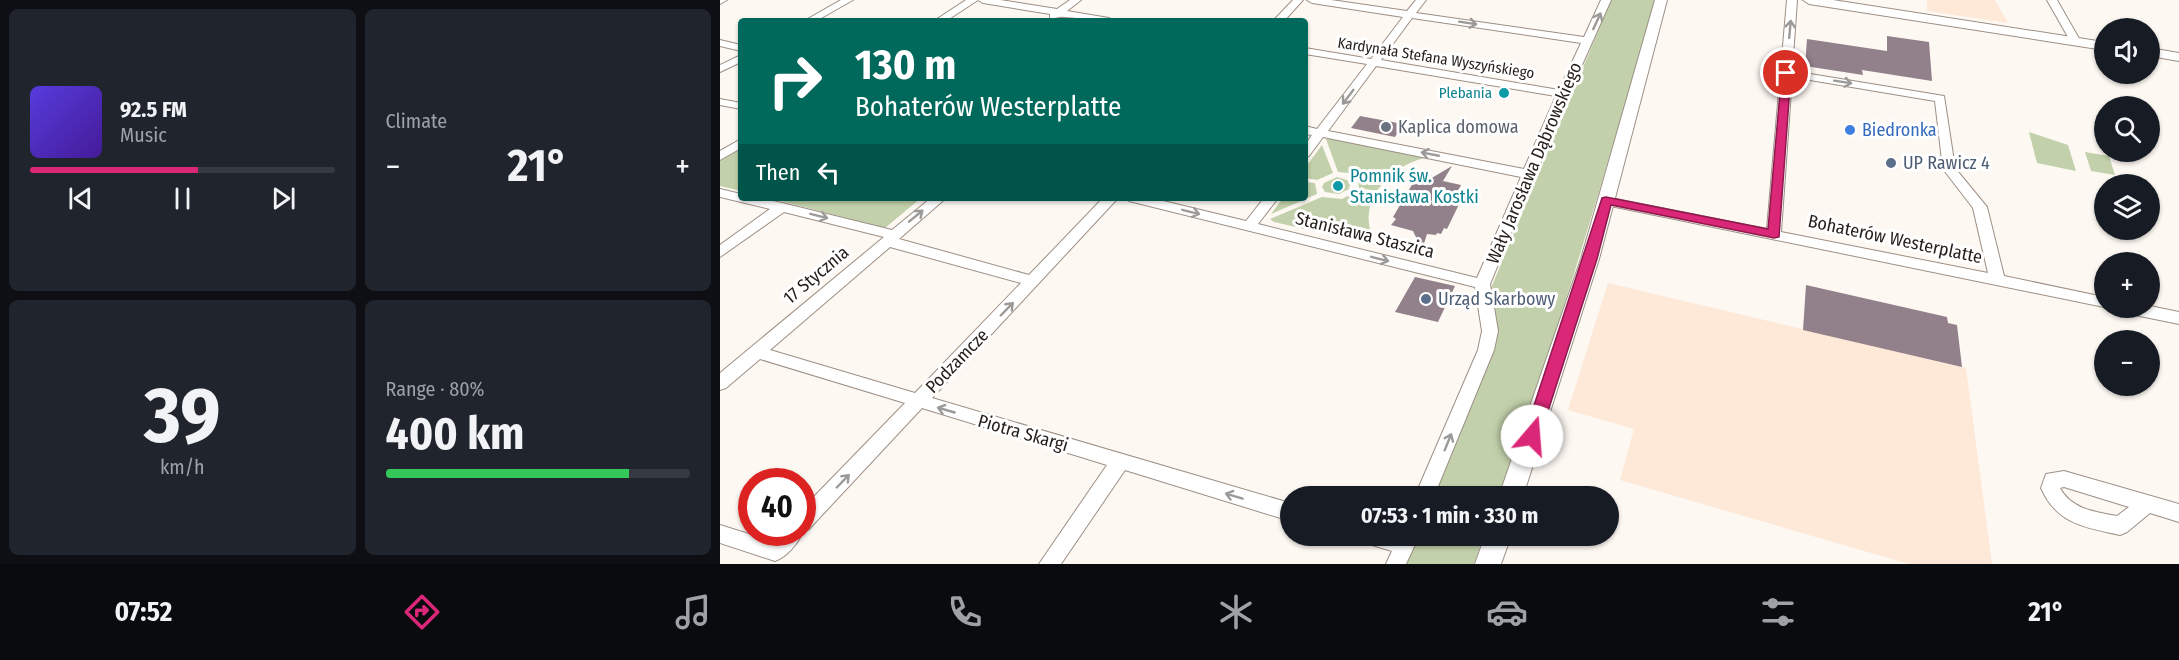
<!DOCTYPE html>
<html lang="en">
<head>
<meta charset="utf-8">
<style>
	:root { --surface:#171b24; --page:#20242c; --text:#f1f3f6; --muted:#9ea1a6; --line:#363941; --accent:#db2777 }
	body { margin:0; font-family:"Fira Sans Condensed",sans-serif; background:var(--page); color:var(--text); height:100vh; display:flex; flex-direction:column; font-size:22px; white-space:nowrap }
	* { box-sizing:border-box; margin:0 }
	p { font-size:20px; color:var(--muted) }
	.icon { flex:none; width:33px; height:33px; fill:none; stroke:currentColor; stroke-width:2; stroke-linecap:round; stroke-linejoin:round }
	.map { position:relative; flex:1; overflow:hidden }
	.panel { display:flex; flex-direction:column; gap:9px; padding:9px; background:#0d0f14; width:720px }
	.panel>* { flex:none }
	.top-card { position:absolute; left:18px; top:18px; width:570px; height:183px; border-radius:6px; box-shadow:0 2px 4px #0004; background:#00695c; color:#fff; overflow:hidden }
	.controls { position:absolute; left:1374px; top:18px; display:grid; gap:12px }
	.controls a { display:grid; place-items:center; width:66px; height:66px; border-radius:50%; background:var(--surface); box-shadow:0 2px 4px #0004; font-size:30px }
	.speed { position:absolute; left:18px; top:468px; display:flex; gap:12px; font-size:30px; font-weight:700; text-align:center }
	.speed>* { display:grid; place-content:center; width:78px; height:78px; border-radius:50%; background:var(--surface); box-shadow:0 2px 4px #0004; line-height:1 }
	.speed .limit { border:9px solid #d22; background:#fff; color:#111 }
	.pin { position:absolute; display:grid; place-items:center; width:51px; height:51px; color:#fff; margin:-26px; border:3px solid #fff; border-radius:50%; box-shadow:0 2px 6px #0007 }
	.me { position:absolute; width:66px; margin:-33px; rotate:18deg; stroke-linejoin:round; filter:drop-shadow(0 0 4px #0008) }
	.turn { display:flex; align-items:center; gap:21px; height:126px; padding:0 18px; font-size:27px }
	.turn .icon { width:78px; height:78px; stroke-width:2.5 }
	.turn b { display:block; font-size:42px; line-height:51px }
	.then { display:flex; align-items:center; height:57px; padding:0 18px; background:#0003; gap:12px; font-size:22px }
	.big { font-size:45px; font-weight:700; line-height:1.1 }
	.panel .card { flex:1; display:flex; flex-direction:column; justify-content:center; gap:9px; min-width:0; padding:0 21px; border-radius:9px; background:var(--page) }
	.panel .dial { align-items:center; gap:0 }
	.dial b { font-size:78px; line-height:1 }
	.song { display:flex; align-items:center; gap:18px }
	.cover { width:72px; height:72px; border-radius:9px; background:linear-gradient(135deg,hsl(250 70% 55%),hsl(260 70% 35%)) }
	.played { height:6px; border-radius:3px; background:linear-gradient(90deg,var(--accent) 55%,var(--line) 55%) }
	.keys { display:flex; justify-content:space-around; direction:ltr }
	.heat { display:flex; justify-content:space-between; align-items:center; font-size:33px; direction:ltr }
	.charge { height:9px; border-radius:4px; background:linear-gradient(90deg,#34c759 80%,var(--line) 0) }
	.panel .tiles { flex:1; display:grid; gap:9px; grid-template-columns:repeat(2,1fr) }
	.trip { position:absolute; left:560px; top:486px; width:339px; height:60px; border-radius:30px; background:var(--surface); box-shadow:0 2px 4px #0004; font-weight:700; line-height:60px; text-align:center }
	.tabs { display:flex; height:96px; justify-content:space-around; align-items:center; background:#090b0e; color:var(--muted) }
	.tabs .icon { width:42px; height:42px }
	.tabs .on { color:var(--accent) }
	.tabs b { font-size:27px; color:var(--text) }
	main { display:flex; flex:1; min-height:0 }
	.map>svg:first-child { display:block }
	.built { fill:#fee8d7 }
	.green { fill:#c2d1ab }
	.building { fill:#92818a }
	.lines { fill:none; stroke-linecap:round; stroke-linejoin:round }
	.minor-casing { stroke:#9d8f84; stroke-width:2 }
	.tertiary-casing { stroke:#9d8f84; stroke-width:2 }
	.minor { fill:#fff; fill-rule:evenodd }
	.tertiary { fill:#fff; fill-rule:evenodd }
	.oneway { stroke:#9c9a98 }
	.route { fill:#db2777; stroke:#8e194d; stroke-width:1.5 }
	.culture-dot { fill:#0f9aa8; stroke:#fff; stroke-width:2 }
	.worship-dot { fill:#6b7280; stroke:#fff; stroke-width:2 }
	.shop-dot { fill:#3f7fe0; stroke:#fff; stroke-width:2 }
	.service-dot { fill:#5c6f8a; stroke:#fff; stroke-width:2 }
	.labels { text-anchor:middle; dominant-baseline:central; stroke-width:6; stroke-linejoin:round; paint-order:stroke }
	.far-street-label { font-size:15px; fill:#241f1b; stroke:#fff }
	.far-culture-label { font-size:15px; fill:#0d838f; stroke:#fff; text-anchor:end }
	.worship-label { font-size:18px; fill:#5b616d; stroke:#fff; text-anchor:start }
	.shop-label { font-size:18px; fill:#366cbe; stroke:#fff; text-anchor:start }
	.street-label { font-size:18px; fill:#241f1b; stroke:#fff }
	.service-label { font-size:18px; fill:#4e5e75; stroke:#fff; text-anchor:start }
	.culture-label { font-size:18px; fill:#0d838f; stroke:#fff; text-anchor:start }
</style>
</head>
<body>
<main>
<section class="panel">
<div class="tiles">
<div class="card">
<div class="song"><i class="cover"></i><div><b>92.5 FM</b><p>Music</p></div></div>
<div class="played"></div>
<div class="keys"><svg class="icon" aria-label="previous" viewBox="0 0 24 24"><path d="M18 5L8 12l10 7zM5 5v14"/></svg><svg class="icon" aria-label="pause" viewBox="0 0 24 24"><path d="M8 5v14M16 5v14"/></svg><svg class="icon" aria-label="next" viewBox="0 0 24 24"><path d="M6 5l10 7-10 7zM19 5v14"/></svg></div>
</div>
<div class="card"><p>Climate</p>
<div class="heat"><a>−</a><b class="big">21°</b><a>+</a></div>
</div>
<div class="card dial"><b>39</b><p>km/h</p></div>
<div class="card"><p>Range · 80%</p><b class="big">400 km</b><div class="charge"></div></div>
</div>
</section>
<div class="map">
<svg width="1459" height="564" viewBox="0 0 1459 564">
	<rect width="100%" height="100%" fill="#fef8f3"/>
	<path class="built" d="M1207,0H1275L1288,23L1207,11Z
		M888,283L1246,368L1272,564H1189L900,480L914,429L848,410Z"/>
	<path class="green" d="M891,0H935C887,166 839,334 779,496H714L772,353L775,320L771,288Z
		M1309,132L1348,145L1356,171L1317,163Z
		M610,138L709,157C686,162 671,172 657,191L639,188L638,180L628,173L618,172L606,139Z
		M602,145L613,173L597,180L585,178V168Z
		M21,147V191L0,186V160Z
		M1365,152L1389,156L1395,175L1371,171Z
		M617,177L627,180L630,184L629,189L619,194L605,192L602,187L604,183Z
		M585,182L595,183L597,194L551,214L563,198H585Z
		M637,191L655,195C645,211 648,228 655,245L554,222L550,219L602,197L622,199Z
		M49,198H201L165,228Z
		M697,536H764L754,564H684Z"/>
	<path class="building" d="M1167,36L1209,42L1212,81L1142,70L1143,75L1085,66L1087,39L1167,51Z
		M640,116L683,124L675,137L631,128Z
		M732,166L723,181L741,185L738,191L745,192L727,229L724,228L721,234L717,233L716,235L707,234L702,250L693,231L671,225L676,219L673,217L693,183L701,184L704,178L710,179Z
		M695,277L735,286L718,322L675,312Z
		M1086,285L1227,317L1228,323L1237,325L1242,367L1083,330Z"/>
	<g class="lines">
		<defs>
			<path id="minor" d="M0,0H7L0,4Z
				M121,0H133L96,21H84Z
				M246,0H258L226,21H214Z
				M258,0H280L337,9L350,0H361L347,11L389,18L394,21C377,21 361,18 344,17C339,16 336,19 330,18V14L263,3Z
				M573,0H583L564,21H553Z
				M587,0H611L687,11L696,0H706L696,13L864,37L881,0H891L849,94L770,284L778,331L774,350L714,496H695L758,350L762,331L755,287L409,201L407,198H431L526,221L544,198H558L538,224L757,278L801,177L603,137L589,156L585,157V145L592,135L585,134V126L597,129L647,64L585,54V48L651,59L683,17L592,3ZM692,18L861,43L839,90L661,60ZM656,66L836,96L804,169L608,131Z
				M1067,0H1077L1072,71L1224,96L1235,168L1267,207L1284,276L1384,297V307L881,204L879,201L886,197L1047,229ZM1072,77L1215,101L1223,169L1253,208L1268,273L1061,232Z
				M1327,0H1337L1361,42L1360,44H1352Z
				M0,40L21,45V51L0,46Z
				M21,55V62L0,72V65Z
				M0,99L21,103V109L0,105Z
				M21,139V148L0,160V151Z
				M0,189L21,194V198H39L62,203L172,230L211,198H226L179,239L309,275L383,198H398L212,398L570,503V521L405,470L341,564H319L387,465L202,408L89,529L83,532C78,543 67,557 55,561L0,543V525L51,541L60,532H82V509L185,403L40,359L6,388L0,390V373L164,237L64,212L0,257V245L50,209L0,197ZM170,247L301,283L195,393L50,350Z
				M1430,306L1459,312V324L1410,314L1405,312L1402,308Z
				M1344,471L1459,504V522L1430,513L1407,532L1400,535C1364,527 1337,524 1321,488L1326,474ZM1344,487L1409,507L1397,516C1375,512 1351,509 1340,488Z
				M639,536H699L686,564H666L672,551L642,542Z"/>
			<path id="tertiary" d="M935,0H947L879,259L803,496H779L861,259Z
				M1083,0H1113L1384,42V50L1089,4Z
				M1430,48L1459,53V61L1430,56Z
				M765,536H791L781,564H755Z"/>
		</defs>
		<use href="#minor" class="minor-casing"/>
		<use href="#tertiary" class="tertiary-casing"/>
		<use href="#minor" class="minor"/>
		<use href="#tertiary" class="tertiary"/>
	</g>
	<defs><path id="oneway-shaft" d="M-6 0H5M1.5-3L5.5 0L1.5 3" fill="none" stroke-width="1.6" stroke-linecap="round" stroke-linejoin="round" transform="scale(1.5)"/></defs>
	<g class="oneway">
		<use href="#oneway-shaft" transform="translate(877 21) rotate(-65)"/>
		<use href="#oneway-shaft" transform="translate(748 23) rotate(9)"/>
		<use href="#oneway-shaft" transform="translate(1070 29) rotate(-85)"/>
		<use href="#oneway-shaft" transform="translate(1123 82) rotate(9)"/>
		<use href="#oneway-shaft" transform="translate(628 97) rotate(127)"/>
		<use href="#oneway-shaft" transform="translate(710 154) rotate(-169)"/>
		<use href="#oneway-shaft" transform="translate(471 212) rotate(14)"/>
		<use href="#oneway-shaft" transform="translate(99 216) rotate(14)"/>
		<use href="#oneway-shaft" transform="translate(196 216) rotate(-39)"/>
		<use href="#oneway-shaft" transform="translate(660 259) rotate(14)"/>
		<use href="#oneway-shaft" transform="translate(287 309) rotate(-46)"/>
		<use href="#oneway-shaft" transform="translate(226 410) rotate(-164)"/>
		<use href="#oneway-shaft" transform="translate(728 442) rotate(-68)"/>
		<use href="#oneway-shaft" transform="translate(123 481) rotate(-46)"/>
		<use href="#oneway-shaft" transform="translate(514 496) rotate(-163)"/>
	</g>
	<path class="route" d="M1062,70L1071,73L1059,237L1054,238L891,205L877,259L820,436L818,441L812,443L806,441L804,436L882,198L886,197L1048,229Z"/>
	<g class="culture-dot">
		<circle cx="784" cy="93" r="6"/>
		<circle cx="618" cy="186" r="6"/>
	</g>
	<circle class="worship-dot" cx="666" cy="127" r="6"/>
	<circle class="shop-dot" cx="1130" cy="130" r="6"/>
	<g class="service-dot">
		<circle cx="1171" cy="163" r="6"/>
		<circle cx="706" cy="299" r="6"/>
	</g>
	<g class="labels">
		<g class="far-street-label">
			<text transform="translate(716 58) rotate(9)">Kardynała Stefana Wyszyńskiego</text>
		</g>
		<g class="far-culture-label">
			<text x="772" y="93">Plebania</text>
		</g>
		<g class="worship-label">
			<text x="678" y="127">Kaplica domowa</text>
		</g>
		<g class="shop-label">
			<text x="1142" y="130">Biedronka</text>
		</g>
		<g class="street-label">
			<text transform="translate(814 163) rotate(-67)">Wały Jarosława Dąbrowskiego</text>
			<text transform="translate(645 235) rotate(14)">Stanisława Staszica</text>
			<text transform="translate(1175 239) rotate(12)">Bohaterów Westerplatte</text>
			<text transform="translate(96 275) rotate(-40)">17 Stycznia</text>
			<text transform="translate(237 361) rotate(-46)">Podzamcze</text>
			<text transform="translate(303 433) rotate(16)">Piotra Skargi</text>
		</g>
		<g class="service-label">
			<text x="1183" y="163">UP Rawicz 4</text>
			<text x="718" y="299">Urząd Skarbowy</text>
		</g>
		<g class="culture-label">
			<text x="630" y="176">Pomnik św.<tspan x="630" dy="21">Stanisława Kostki</tspan></text>
		</g>
	</g>
</svg>
<div class="controls">
<a><svg class="icon" aria-label="sound" viewBox="0 0 24 24"><path d="M4 9h4l5-4v14l-5-4H4zM17 9q2 3 0 6"/></svg></a>
<a><svg class="icon" aria-label="search" viewBox="0 0 24 24"><circle cx="10" cy="10" r="6"/><path d="M15 15l6 6"/></svg></a>
<a><svg class="icon" aria-label="layers" viewBox="0 0 24 24"><path d="M12 4l9 5-9 5-9-5zM3 14l9 5 9-5"/></svg></a>
<a>+</a>
<a>−</a>
</div>
<div class="speed"><div class="limit">40</div></div>
<div class="pin" style="left:1066px;top:73px;background:#d93025"><svg class="icon" aria-label="arrive" viewBox="0 0 24 24"><path d="M6 21V4h12l-3 4 3 4H6"/></svg></div>
<svg class="me" style="left:812px;top:436px" viewBox="-20 -20 40 40"><circle r="19" fill="#fff"/><path d="M0-13L10 11 0 6-10 11z" fill="#db2777"/></svg>
<div class="trip">07:53 · 1 min · 330 m</div>
<div class="top-card">
<div class="turn"><svg class="icon" aria-label="right" viewBox="0 0 24 24"><path d="M7 20v-9h11M14 6l5 5-5 5"/></svg><div><b>130 m</b>Bohaterów Westerplatte</div></div>
<div class="then">Then<svg class="icon" aria-label="left" viewBox="0 0 24 24"><path d="M17 20v-9H6M10 6l-5 5 5 5"/></svg></div>
</div>
</div>
</main>
<nav class="tabs">
<b>07:52</b>
<svg class="icon on" aria-label="directions" viewBox="0 0 24 24"><path d="M12 3l9 9-9 9-9-9zM9 14v-3h6M13 9l2 2-2 2"/></svg>
<svg class="icon" aria-label="music" viewBox="0 0 24 24"><path d="M9 18V5l10-2v13"/><circle cx="6" cy="18" r="3"/><circle cx="16" cy="16" r="3"/></svg>
<svg class="icon" aria-label="phone" viewBox="0 0 24 24"><path d="M5 4h4l2 5-3 2q2 4 5 5l2-3 5 2v4C11 20 4 13 5 4z"/></svg>
<svg class="icon" aria-label="climate" viewBox="0 0 24 24"><path d="M12 3v18M4 7l16 10M4 17L20 7"/></svg>
<svg class="icon" aria-label="car" viewBox="0 0 24 24"><path d="M5 17H2v-5l4-1 3-4h7l3 4 3 1v5h-3M9 17h6M6 11h13"/><circle cx="7" cy="17" r="2"/><circle cx="17" cy="17" r="2"/></svg>
<svg class="icon" aria-label="filters" viewBox="0 0 24 24"><path d="M4 7h16M4 17h16"/><circle cx="9" cy="7" r="2"/><circle cx="15" cy="17" r="2"/></svg>
<b>21°</b>
</nav>
</body>
</html>
